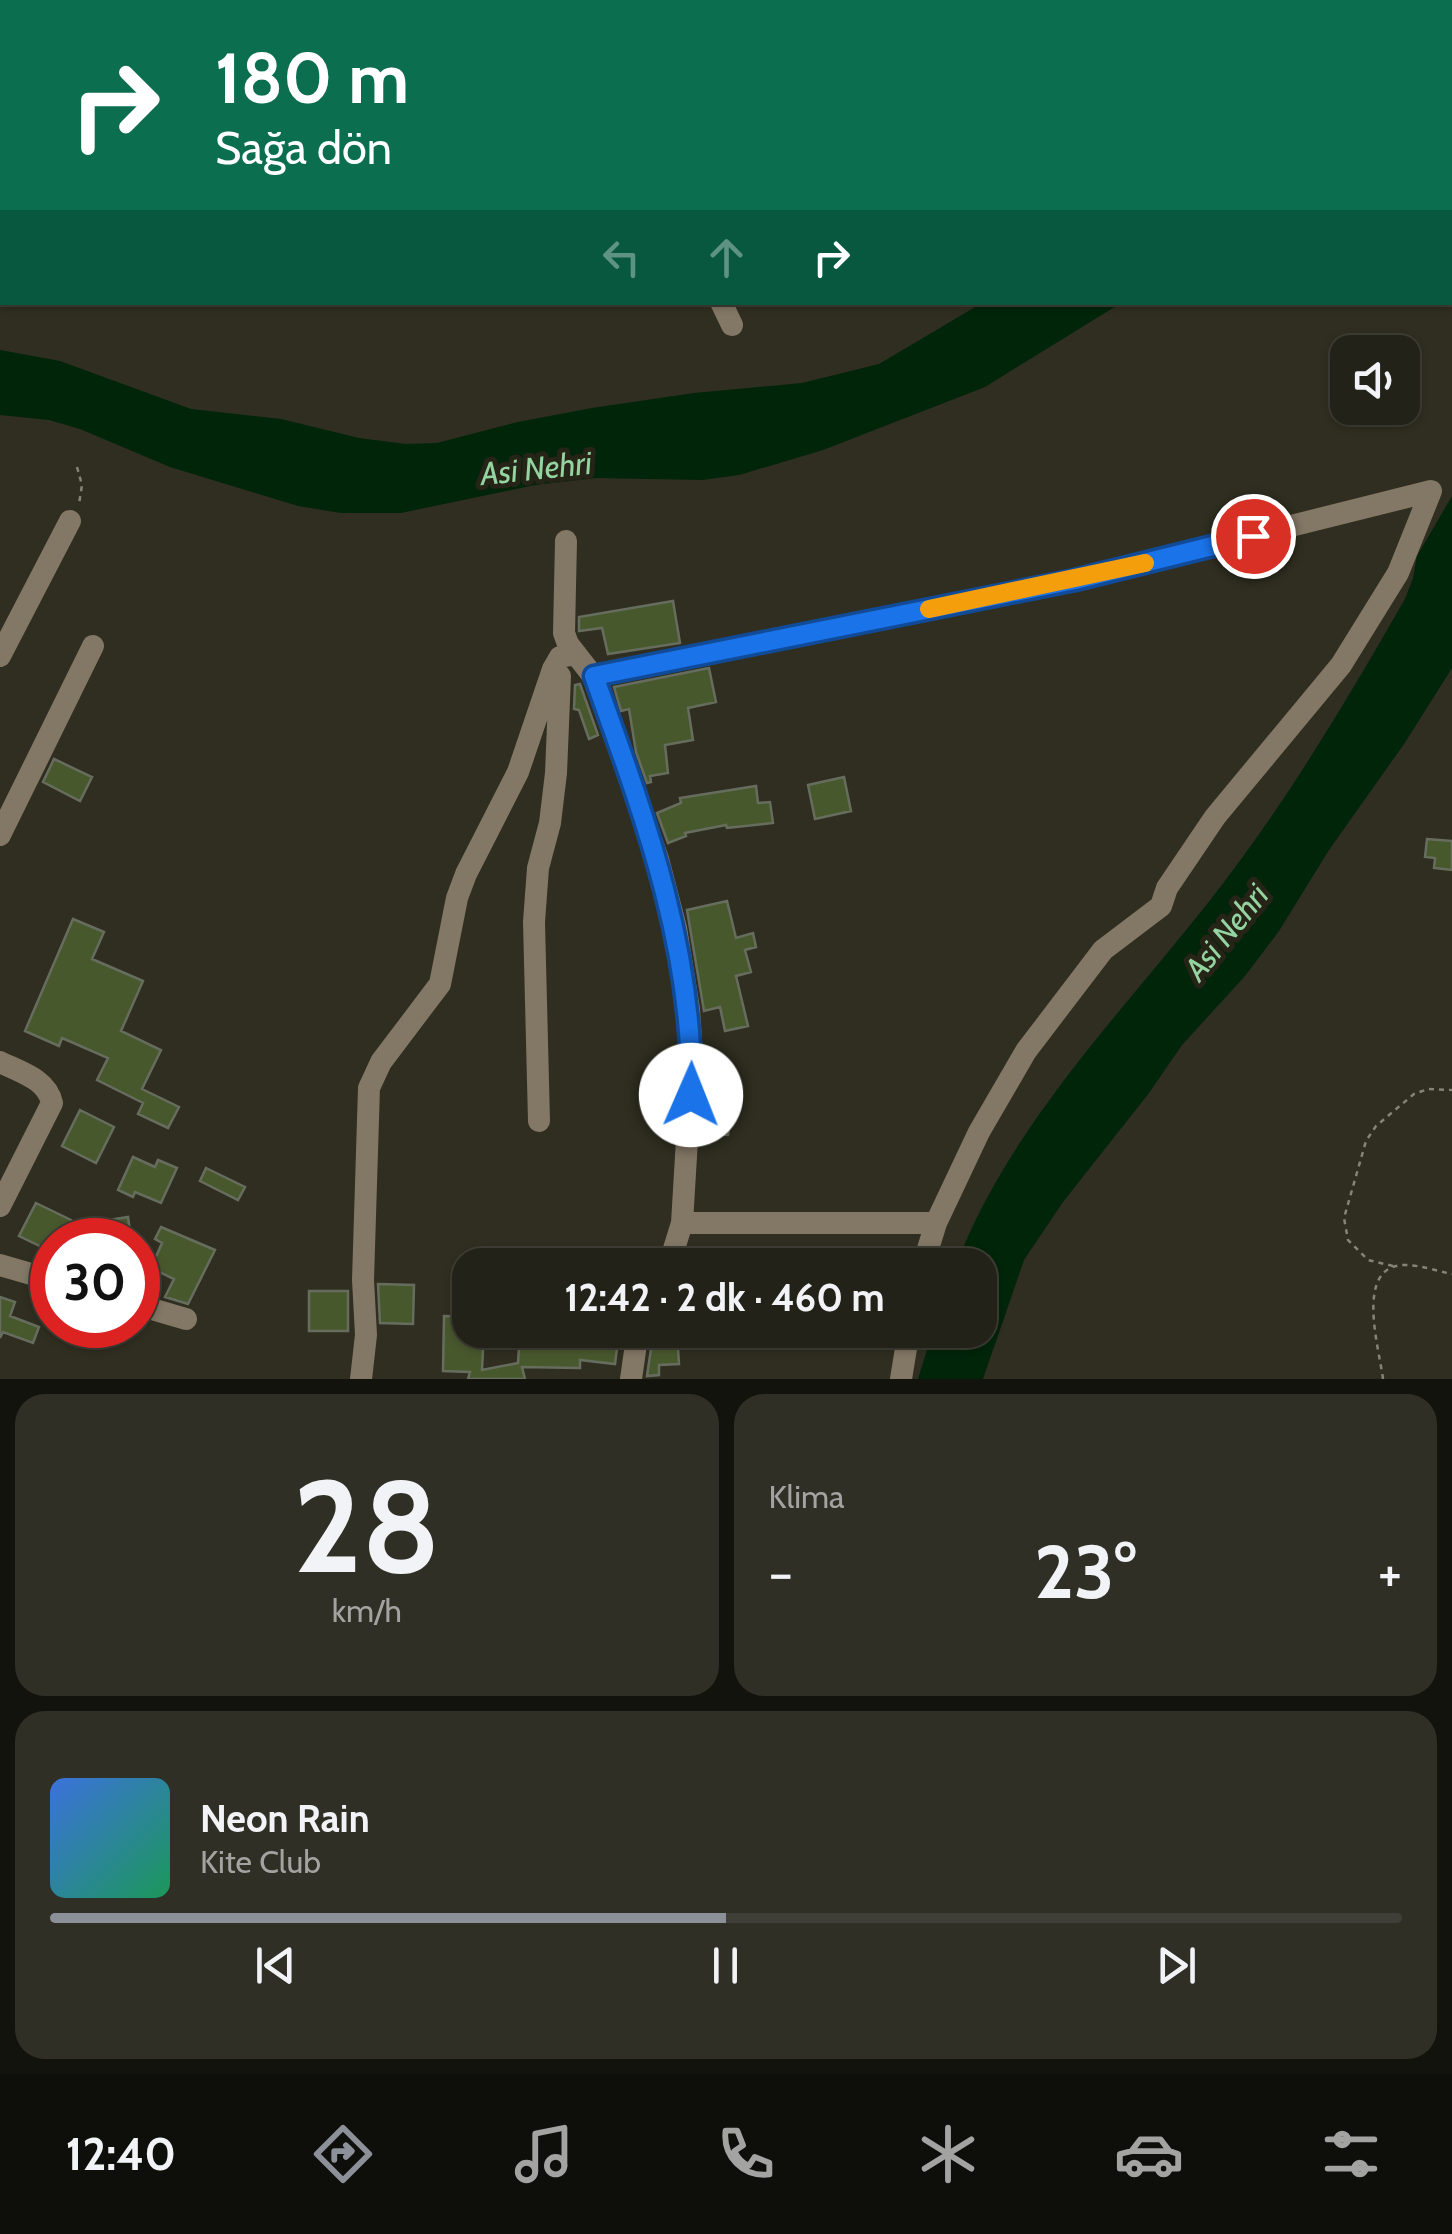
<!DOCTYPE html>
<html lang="tr">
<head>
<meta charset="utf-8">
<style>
	:root { --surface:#232218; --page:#2f2f25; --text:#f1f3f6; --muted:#a3a4a2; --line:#403f37; --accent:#8c9099 }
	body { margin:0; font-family:Cabin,sans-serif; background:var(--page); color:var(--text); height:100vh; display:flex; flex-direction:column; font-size:38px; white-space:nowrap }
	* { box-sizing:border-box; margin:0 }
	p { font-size:32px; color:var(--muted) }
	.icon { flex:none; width:55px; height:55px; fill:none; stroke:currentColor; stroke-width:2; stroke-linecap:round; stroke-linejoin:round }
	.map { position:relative; height:1379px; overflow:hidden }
	.panel { display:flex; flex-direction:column; gap:15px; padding:15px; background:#13130d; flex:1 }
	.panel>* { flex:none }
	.top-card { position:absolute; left:0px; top:0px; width:1452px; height:305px; box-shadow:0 2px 8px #0004,0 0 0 2px var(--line); background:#0b6e4f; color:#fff; overflow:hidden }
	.tools { position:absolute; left:1330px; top:335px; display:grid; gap:20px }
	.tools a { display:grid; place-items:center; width:90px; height:90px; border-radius:20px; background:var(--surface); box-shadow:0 2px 8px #0004,0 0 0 2px var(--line); font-size:50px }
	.speed { position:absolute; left:30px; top:1218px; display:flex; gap:20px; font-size:50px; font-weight:700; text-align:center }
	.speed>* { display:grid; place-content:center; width:130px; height:130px; border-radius:50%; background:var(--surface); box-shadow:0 2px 8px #0004,0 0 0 2px var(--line); line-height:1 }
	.speed .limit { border:15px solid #d22; background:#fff; color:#111 }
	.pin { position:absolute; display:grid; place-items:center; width:85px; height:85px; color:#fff; margin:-42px; border:5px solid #fff; border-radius:50%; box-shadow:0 2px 10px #0007 }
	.me { position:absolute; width:110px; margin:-55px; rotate:1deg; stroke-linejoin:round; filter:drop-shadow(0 0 8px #0008) }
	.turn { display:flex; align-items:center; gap:35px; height:210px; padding:0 50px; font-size:45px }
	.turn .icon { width:130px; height:130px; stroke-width:2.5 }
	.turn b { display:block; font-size:70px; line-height:85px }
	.lanes { display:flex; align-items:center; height:95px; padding:0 50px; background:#0003; justify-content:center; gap:50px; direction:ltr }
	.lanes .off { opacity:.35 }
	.big { font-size:75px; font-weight:700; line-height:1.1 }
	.panel .tile { flex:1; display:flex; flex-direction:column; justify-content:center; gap:15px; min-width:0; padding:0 35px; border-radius:30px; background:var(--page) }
	.panel .dial { align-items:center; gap:0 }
	.dial b { font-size:130px; line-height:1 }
	.song { display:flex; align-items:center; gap:30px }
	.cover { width:120px; height:120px; border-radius:15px; background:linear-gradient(135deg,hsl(220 70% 55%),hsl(150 70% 35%)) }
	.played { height:10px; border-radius:5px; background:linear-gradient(90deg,var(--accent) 50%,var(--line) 50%) }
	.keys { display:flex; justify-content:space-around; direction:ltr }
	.heat { display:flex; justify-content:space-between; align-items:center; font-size:55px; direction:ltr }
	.panel .tiles { flex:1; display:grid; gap:15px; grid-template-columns:1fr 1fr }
	.tile:last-child { grid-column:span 2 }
	.trip { position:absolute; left:452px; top:1248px; width:545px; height:100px; border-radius:30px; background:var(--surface); box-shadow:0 2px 8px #0004,0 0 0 2px var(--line); font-weight:700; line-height:100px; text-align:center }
	.tab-bar { display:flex; height:160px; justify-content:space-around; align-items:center; background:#0e0e0a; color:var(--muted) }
	.tab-bar .icon { width:70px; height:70px }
	.tab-bar .current { color:var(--accent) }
	.tab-bar b { font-size:45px; color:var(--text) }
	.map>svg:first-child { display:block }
	.water { fill:#002509 }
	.building { fill:#48582d; stroke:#676d5e; stroke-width:2.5 }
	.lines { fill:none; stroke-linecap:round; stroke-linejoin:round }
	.path { stroke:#848478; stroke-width:2.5; stroke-dasharray:5 5; stroke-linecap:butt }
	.minor { stroke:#837765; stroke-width:22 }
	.route-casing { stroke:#114b97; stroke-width:25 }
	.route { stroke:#1a73e8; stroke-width:18 }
	.slow { stroke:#f59e0b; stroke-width:18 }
	.labels { text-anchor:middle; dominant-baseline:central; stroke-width:10; stroke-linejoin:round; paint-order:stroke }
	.water-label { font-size:32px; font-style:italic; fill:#94d4a0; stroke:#252417 }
</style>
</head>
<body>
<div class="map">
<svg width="1452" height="1379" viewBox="0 0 1452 1379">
	<rect width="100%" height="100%" fill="#2f2e20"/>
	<path class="water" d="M982,303H1121L985,387L823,450L739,475L702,480L596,478L535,485L401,513H341L298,506L170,467L80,429L49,420L0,415V350L60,361L191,409L281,419L359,438L406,444L437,443L518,422L592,408L694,393L802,383L879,364Z
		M1452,496V668L1404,744L1329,850L1279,931L1245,976L1182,1045L1149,1093L1063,1202L1024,1260L983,1379H918L933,1330H980V1265H956C1010,1125 1120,1015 1211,899C1284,806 1346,702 1405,599L1413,578L1417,556Z"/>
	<path class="building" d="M673,601L680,643L608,654L602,628L579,631V617Z
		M709,668L716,702L688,708L693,740L665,745L668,773L650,776L651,782L647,783L636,752L629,709L621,711L614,687Z
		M580,684L598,735L589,739L579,710L574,709L575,685Z
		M54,759L92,777L80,801L43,782Z
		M844,777L851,811L815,819L808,785Z
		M756,786L758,803L770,802L773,823L727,828L726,825L685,833L686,836L668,843L657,813L681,803L680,798Z
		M1427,839L1452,841V870L1434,868L1435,858L1425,857Z
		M727,901L736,938L753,933L756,947L745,950L751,972L736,976L748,1026L725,1031L720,1007L704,1011L687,910Z
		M73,919L104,932L92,959L143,981L121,1031L161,1050L142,1089L179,1107L168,1128L138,1114L143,1103L97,1080L108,1058L62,1038L59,1046L25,1031Z
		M706,1078L721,1080L719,1103L732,1104L728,1135L702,1133Z
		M80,1110L114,1127L96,1163L62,1146Z
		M133,1157L155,1167L158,1160L177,1168L161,1203L135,1192L133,1197L118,1190Z
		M206,1168L245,1187L238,1200L200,1181Z
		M36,1203L71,1220L61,1240H52V1252L19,1236Z
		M128,1217L131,1237L91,1240L89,1223Z
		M161,1227L215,1250L188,1304L165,1297L174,1279L151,1268L162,1243L155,1239Z
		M591,1249H632V1265H591Z
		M378,1284L414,1285L413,1324L380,1323Z
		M309,1291H348V1331H309Z
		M0,1297L15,1302L10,1316L39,1327L33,1343L3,1332L0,1338Z
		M444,1316L470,1317V1330H484L482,1370L518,1363L520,1332L543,1333V1330L581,1331V1344L617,1348L615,1364L580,1360V1368L522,1367L525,1379H468L470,1372L443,1371Z
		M678,1348L679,1364L659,1365V1375L647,1376L651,1349Z"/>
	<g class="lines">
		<path class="path" d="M77,467L82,485L79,504
			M1393,1266L1368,1260L1348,1240L1344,1218L1366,1141L1376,1126L1414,1094L1428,1089L1452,1090
			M1383,1379C1379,1347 1354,1265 1405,1265C1420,1265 1437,1271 1452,1274"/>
		<path class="minor" d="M227,0L259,2
			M310,0V2
			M557,0L561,2
			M158,2L170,0
			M328,2L344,0
			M866,2L869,0
			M0,44H2
			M721,302L732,325
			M566,541L564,633L568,644L593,676L658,859L676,928L689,1009L692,1056L682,1223L669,1265
			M0,656L70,521
			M593,676L1075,580L1431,491L1398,573L1341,665L1215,817L1167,888L1161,906L1103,950L1026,1051L979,1132L936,1223H682
			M0,835L93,646
			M0,1062C20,1072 47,1079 52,1103L0,1206
			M539,1121L534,922L538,868L550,823L556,773L560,676
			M0,1265L52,1280
			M923,1265L936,1223
			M138,1305L186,1319
			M361,1379L366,1335L363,1280L369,1088L381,1062L440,984L457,898L466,874L518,772L553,669L560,657L576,654
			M631,1379L636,1344L644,1330
			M901,1379L909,1330"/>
	</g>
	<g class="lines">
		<defs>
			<path id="route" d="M691,1095C694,947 643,813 594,676L1075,580L1253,536"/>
		</defs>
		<use href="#route" class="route-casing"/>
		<use href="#route" class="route"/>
		<path class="slow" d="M929,609L1145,563"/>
	</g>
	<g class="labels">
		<g class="water-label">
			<text transform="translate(536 468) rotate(-6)">Asi Nehri</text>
			<text transform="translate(1226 932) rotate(-51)">Asi Nehri</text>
		</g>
	</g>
</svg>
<div class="tools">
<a><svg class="icon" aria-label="sound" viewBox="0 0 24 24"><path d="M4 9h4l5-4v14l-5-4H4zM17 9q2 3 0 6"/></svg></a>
</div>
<div class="speed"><div class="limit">30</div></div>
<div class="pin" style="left:1253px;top:536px;background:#d93025"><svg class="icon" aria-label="arrive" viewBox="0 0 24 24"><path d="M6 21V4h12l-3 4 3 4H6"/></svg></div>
<svg class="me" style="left:691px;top:1095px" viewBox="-20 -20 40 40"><circle r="19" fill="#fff"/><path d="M0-13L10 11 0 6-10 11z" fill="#1a73e8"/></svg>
<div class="trip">12:42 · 2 dk · 460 m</div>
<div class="top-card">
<div class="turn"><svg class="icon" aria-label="right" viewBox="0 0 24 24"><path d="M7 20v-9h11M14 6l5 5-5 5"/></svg><div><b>180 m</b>Sağa dön</div></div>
<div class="lanes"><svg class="icon off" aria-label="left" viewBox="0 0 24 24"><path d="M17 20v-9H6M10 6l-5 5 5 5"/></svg><svg class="icon off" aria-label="ahead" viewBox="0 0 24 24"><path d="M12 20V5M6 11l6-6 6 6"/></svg><svg class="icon" aria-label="right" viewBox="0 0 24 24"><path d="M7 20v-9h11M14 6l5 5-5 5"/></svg></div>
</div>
</div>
<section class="panel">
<div class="tiles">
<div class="tile dial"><b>28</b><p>km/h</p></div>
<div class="tile"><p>Klima</p>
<div class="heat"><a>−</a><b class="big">23°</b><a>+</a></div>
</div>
<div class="tile">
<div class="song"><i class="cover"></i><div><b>Neon Rain</b><p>Kite Club</p></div></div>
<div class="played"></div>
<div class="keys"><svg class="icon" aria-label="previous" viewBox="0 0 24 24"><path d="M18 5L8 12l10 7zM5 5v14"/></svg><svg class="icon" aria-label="pause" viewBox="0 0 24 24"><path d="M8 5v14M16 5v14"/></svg><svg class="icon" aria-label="next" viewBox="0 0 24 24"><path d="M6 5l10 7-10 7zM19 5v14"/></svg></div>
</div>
</div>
</section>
<nav class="tab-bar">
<b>12:40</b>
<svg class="icon current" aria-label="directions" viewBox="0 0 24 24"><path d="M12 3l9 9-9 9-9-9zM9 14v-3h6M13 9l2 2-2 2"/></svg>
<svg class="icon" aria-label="music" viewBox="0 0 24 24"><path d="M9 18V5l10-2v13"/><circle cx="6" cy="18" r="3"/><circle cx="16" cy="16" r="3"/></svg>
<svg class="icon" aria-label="phone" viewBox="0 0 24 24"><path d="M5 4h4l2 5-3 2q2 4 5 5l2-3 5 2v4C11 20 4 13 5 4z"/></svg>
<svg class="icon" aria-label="climate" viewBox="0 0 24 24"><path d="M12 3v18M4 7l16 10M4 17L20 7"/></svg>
<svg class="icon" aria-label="car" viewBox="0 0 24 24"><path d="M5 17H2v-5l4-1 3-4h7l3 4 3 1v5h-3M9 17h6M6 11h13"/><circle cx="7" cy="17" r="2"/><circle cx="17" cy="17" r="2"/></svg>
<svg class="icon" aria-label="filters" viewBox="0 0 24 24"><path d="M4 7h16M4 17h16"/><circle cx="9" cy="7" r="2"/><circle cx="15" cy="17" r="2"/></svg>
</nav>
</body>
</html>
